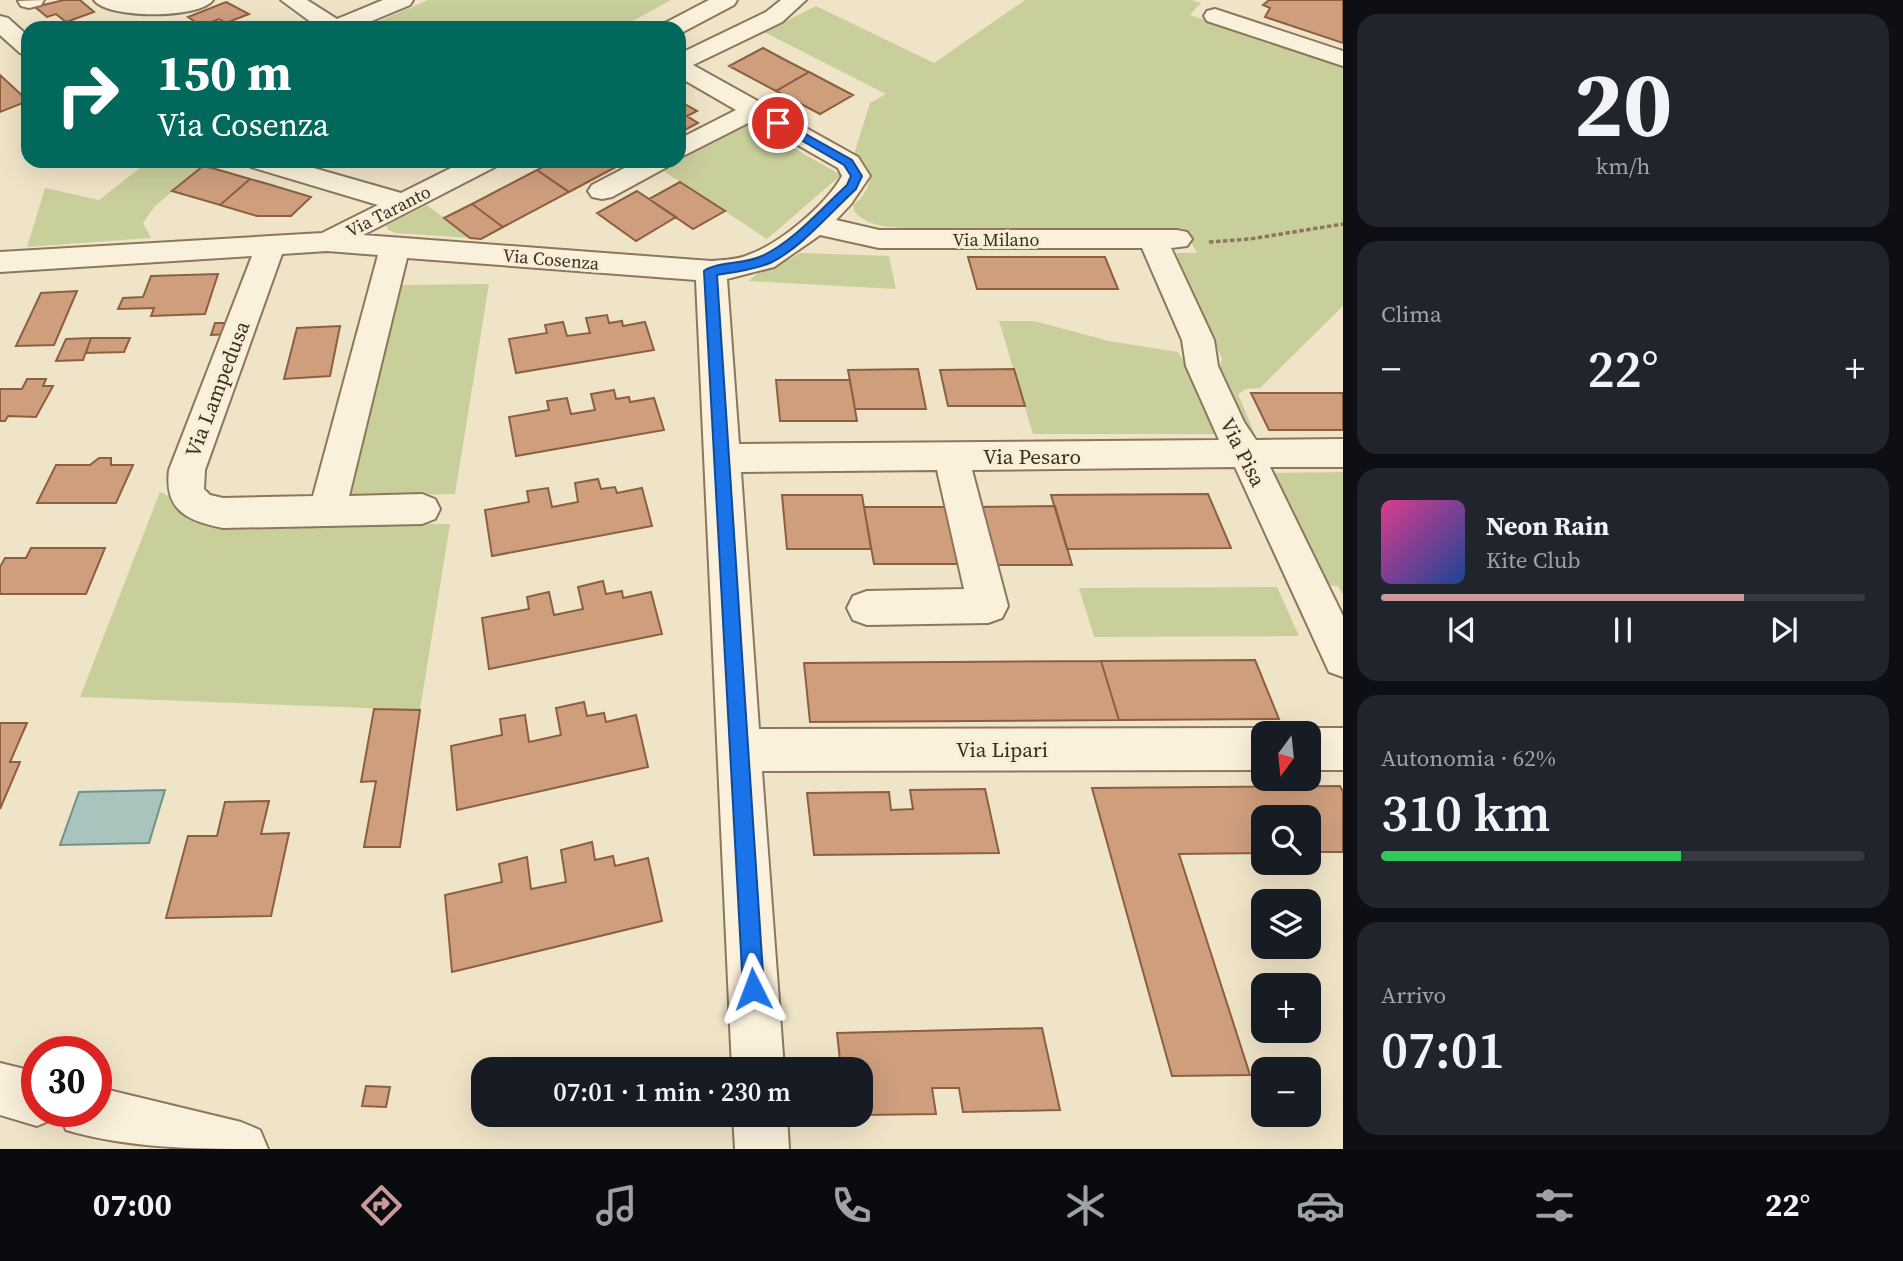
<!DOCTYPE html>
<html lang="it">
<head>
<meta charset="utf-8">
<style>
	:root { --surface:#171b24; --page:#20242c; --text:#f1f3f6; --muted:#9ea1a6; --line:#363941; --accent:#cc999b }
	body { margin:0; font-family:"Source Serif 4",serif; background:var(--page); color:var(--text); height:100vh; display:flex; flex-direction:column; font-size:26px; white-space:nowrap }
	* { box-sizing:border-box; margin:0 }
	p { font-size:23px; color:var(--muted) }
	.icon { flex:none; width:38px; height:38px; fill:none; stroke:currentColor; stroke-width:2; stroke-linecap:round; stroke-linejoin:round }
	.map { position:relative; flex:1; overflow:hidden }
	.drawer { display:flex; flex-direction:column; gap:14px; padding:14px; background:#0d0f14; width:560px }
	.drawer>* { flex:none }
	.guide { position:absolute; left:21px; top:21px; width:665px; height:147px; border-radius:21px; box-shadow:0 7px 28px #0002; background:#00695c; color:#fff; overflow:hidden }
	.needle { width:46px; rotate:195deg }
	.buttons { position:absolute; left:1251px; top:721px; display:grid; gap:14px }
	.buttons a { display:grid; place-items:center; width:70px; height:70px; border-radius:14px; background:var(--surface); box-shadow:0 7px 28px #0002; font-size:35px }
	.speed { position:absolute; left:21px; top:1036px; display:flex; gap:14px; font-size:35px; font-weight:700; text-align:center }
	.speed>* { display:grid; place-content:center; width:91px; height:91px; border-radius:50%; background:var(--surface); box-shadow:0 7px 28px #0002; line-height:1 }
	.speed .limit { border:10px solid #d22; background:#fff; color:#111 }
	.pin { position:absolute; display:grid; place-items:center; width:60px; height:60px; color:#fff; margin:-30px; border:4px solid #fff; border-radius:50%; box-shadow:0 2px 7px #0007 }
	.me { position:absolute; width:77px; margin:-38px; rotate:357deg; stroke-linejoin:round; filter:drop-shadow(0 0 5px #0008) }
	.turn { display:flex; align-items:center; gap:24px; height:147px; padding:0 21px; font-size:32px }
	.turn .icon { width:91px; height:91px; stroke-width:2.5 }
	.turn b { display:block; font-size:49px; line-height:60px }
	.big { font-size:52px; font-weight:600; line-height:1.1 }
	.drawer .card { flex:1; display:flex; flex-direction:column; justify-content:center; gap:10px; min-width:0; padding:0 24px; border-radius:21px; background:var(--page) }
	.drawer .dial { align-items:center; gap:0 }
	.dial b { font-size:91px; line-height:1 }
	.song { display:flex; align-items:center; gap:21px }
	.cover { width:84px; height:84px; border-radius:10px; background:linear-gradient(135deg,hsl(330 70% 55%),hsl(220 70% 35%)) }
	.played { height:7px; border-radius:4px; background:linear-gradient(90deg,var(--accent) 75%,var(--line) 75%) }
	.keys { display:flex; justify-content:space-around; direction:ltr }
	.heat { display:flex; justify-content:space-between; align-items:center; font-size:38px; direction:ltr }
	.charge { height:10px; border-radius:5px; background:linear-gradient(90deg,#34c759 62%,var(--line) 0) }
	.trip { position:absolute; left:471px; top:1057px; width:402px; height:70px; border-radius:21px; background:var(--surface); box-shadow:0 7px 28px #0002; font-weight:600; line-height:70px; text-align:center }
	.dock { display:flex; height:112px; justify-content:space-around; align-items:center; background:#090b0e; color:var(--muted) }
	.dock .icon { width:49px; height:49px }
	.dock .on { color:var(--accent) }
	.dock b { font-size:32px; color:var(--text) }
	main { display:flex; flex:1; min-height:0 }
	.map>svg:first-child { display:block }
	.green { fill:#c9cf9b }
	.water { fill:#a9c4bc; stroke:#6f938a; stroke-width:2 }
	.building { fill:#cf9f7d; stroke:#8d5f41; stroke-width:2 }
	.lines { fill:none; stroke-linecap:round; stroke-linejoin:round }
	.minor-casing { stroke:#8d765c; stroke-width:4 }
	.path { stroke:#8d765c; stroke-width:3.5; stroke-dasharray:4.5 2.5; stroke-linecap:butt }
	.minor { fill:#faf1dc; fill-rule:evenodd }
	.route { fill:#1a73e8; stroke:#114b97; stroke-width:2 }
	.labels { text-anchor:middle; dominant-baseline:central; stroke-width:6; stroke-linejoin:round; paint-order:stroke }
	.far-street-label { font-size:18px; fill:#3d2e20; stroke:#f7eed8 }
	.street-label { font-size:21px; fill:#3d2e20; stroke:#f7eed8 }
</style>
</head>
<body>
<main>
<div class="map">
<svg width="1343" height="1149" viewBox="0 0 1343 1149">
	<rect width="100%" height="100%" fill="#f0e4c8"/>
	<path class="green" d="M428,0H671L620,28H363Z
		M1025,0H1191L1201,3L1190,15L1343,67V306L1260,388L1246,389L1238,394L1256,437L1241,430C1233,410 1215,382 1222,359L1176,253H1197L1183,228H904C885,227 867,226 854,211L853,205C873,191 876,167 854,154L870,103L886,94L764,32L816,6L934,63Z
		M748,122L841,175L767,239L662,170Z
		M149,161H209L155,206L143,223L151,238L27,247L45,188L99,200Z
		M427,205L470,238L396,233L388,230L387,225Z
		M800,253L889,256L896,289L749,281C761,267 785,264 800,253Z
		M489,284L455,494L350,496L402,285Z
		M999,321H1034L1109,341L1178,352C1193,376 1215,405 1215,434H1033Z
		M1343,472V595L1338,586L1319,584L1270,473Z
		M160,492L171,497L182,514L207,523L450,524L420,710L80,697Z
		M1277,587L1299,636L1094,637L1079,588Z"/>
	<path class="water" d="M165,790L149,843L60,845L79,792Z"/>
	<path class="building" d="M64,0H80L94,12L66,22L56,14L47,17L35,7Z
		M1269,0H1343V43L1265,17L1270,8L1263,5Z
		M226,2L249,14L226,23L219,19L201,26L188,17Z
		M763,48L789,62L809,72L776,91L729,66Z
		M809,72L828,82L853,95L820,114L776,91Z
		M0,75L28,101L0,112Z
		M683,103L697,111L687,116L698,123L679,133V105Z
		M554,161H627L569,192L537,170Z
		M203,166L212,168L250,179L220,205L172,191Z
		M537,170L569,192L503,227L472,204Z
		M250,179L268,184L311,197L291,216H257L220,205Z
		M680,182L725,211L693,229L649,199Z
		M637,191L676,217L636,241L597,213Z
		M472,204L503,227L481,239L470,238L444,218Z
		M968,257H1105L1118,289H977Z
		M218,274L205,314L151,316L154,308L118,309L123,298L143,297L151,276Z
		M77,291L54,345L16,346L41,293Z
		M607,315L609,323L622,321L623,326L645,322L654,350L516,373L509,339L547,333L545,325L563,322L567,336L590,333L586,318Z
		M215,323H234L231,334L211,335Z
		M340,326L330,376L284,379L297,328Z
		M91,338H130L124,352L86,353Z
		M91,338L83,360L56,361L66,339Z
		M918,369L926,409H855L848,370Z
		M1014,369L1025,406H948L940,370Z
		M27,379H46L43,386H53L36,417L8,416L5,421H0V389H22Z
		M776,380H850L857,421H780Z
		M614,390L616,399L629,397L630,402L654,398L664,430L516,456L509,417L549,410L547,401L567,398L571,414L595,410L591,394Z
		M1251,393H1343V430H1269Z
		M99,458H111V465H133L116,503H37L56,465H90Z
		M598,479L601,489L615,487L617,493L642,488L652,526L492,556L485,510L529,502L527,491L548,488L552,507L578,502L575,483Z
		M1208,494L1231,548L1067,549L1051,495Z
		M782,495H862L871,549H787Z
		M1055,506L1072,565H989L975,507Z
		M864,507H948L961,564H874Z
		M31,548H105L86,594H0V567L5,558H26Z
		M603,581L606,594L622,591L623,598L651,592L662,634L489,669L482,618L529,609L527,597L549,592L554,615L583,609L578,587Z
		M1255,660L1279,719L1119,720L1101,661Z
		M1101,661L1119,720L810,722L804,663Z
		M584,702L587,716L604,713L606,722L636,715L648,767L457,810L451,746L502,735L500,719L525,715L529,742L561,735L556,708Z
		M374,709L420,710L400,847H364L376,781L361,782Z
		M0,723H27L10,762H20L0,809Z
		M1340,786L1343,792V852H1309V817H1264V853L1179,854L1250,1075L1172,1076L1092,788Z
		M985,789L999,853L814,855L807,793L889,792L891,810L913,809L910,790Z
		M269,801L261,834L289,833L271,916L166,918L188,836H217L225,802Z
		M592,842L595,860L613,856L615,866L648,858L662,921L452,972L445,895L502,882L499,864L527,857L531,889L566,882L561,850Z
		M1042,1028L1060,1110L963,1112L959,1088H932L936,1114L861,1115V1069H841L837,1033Z
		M366,1086L390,1087L386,1107L362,1106Z"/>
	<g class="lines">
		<defs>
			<path id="minor" d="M44,0L41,5L29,8L21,6L18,1Z
				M94,0H213C200,19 107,19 94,0Z
				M281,0H307L337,19L383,0H413L410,5L355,28H319Z
				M709,0H737L734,5L681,33H679V28H661L665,23Z
				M781,0H806L782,22L693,65L858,157L870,176L851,204L836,220L879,230H1177L1187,232L1192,239L1187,246L1171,248L1214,340L1218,366L1244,422L1256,440L1343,439V467H1270L1343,616V677L1329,672L1235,467L972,470L1008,606L1002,618L988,623L867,625L853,620L847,608L853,596L867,591L964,589L937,470L741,472L759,729L1264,728L1277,733H1264V770L762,771L784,1069H732L696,280L407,258L349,496L422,494L435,499L440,509L435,519L422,524L223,528C188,521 164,511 169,470L252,256L0,272V252L322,233L378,205L251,167L247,161H289L401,193L465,161H499L495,167L363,235L711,261C723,260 737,260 748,255C780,244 826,205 842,176L838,168L754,120L679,158V139L736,110L679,77V54L766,12ZM820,235L879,248H1142L1182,340L1186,366L1219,440L739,444L727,279L774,267ZM327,251L378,255L313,496L223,498L210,495L204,489L205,470L282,254Z
				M1215,9L1343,51V66L1207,21L1204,16L1207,11Z
				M0,16L8,18L28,36V55L20,53L0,35Z
				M638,161H671L667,167L612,197L602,199L592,197L588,191L592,185Z
				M1309,728H1343V770H1309V733H1296Z
				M0,1063L37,1072V1111H96V1087L241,1122L260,1130L268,1149C199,1149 131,1149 66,1130L58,1112L56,1118L37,1126L0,1115Z
				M733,1115H787L789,1149H735Z"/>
		</defs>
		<use href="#minor" class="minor-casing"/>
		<path class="path" d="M1209,242L1250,239L1343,224"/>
		<use href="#minor" class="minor"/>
	</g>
	<path class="route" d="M775,121H782L852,160L862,176L856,189C831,212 800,249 770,263C753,270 735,272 717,275L764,989L761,997L753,1000L746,997L743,989L704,271C715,262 746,264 762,256C794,241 821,209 847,185L851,176L844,165L775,125Z"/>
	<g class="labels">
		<g class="far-street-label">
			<text transform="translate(388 211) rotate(-27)">Via Taranto</text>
			<text x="996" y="239">Via Milano</text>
			<text transform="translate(551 259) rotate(5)">Via Cosenza</text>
		</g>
		<g class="street-label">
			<text transform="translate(217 389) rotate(-69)">Via Lampedusa</text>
			<text transform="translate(1243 452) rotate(63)">Via Pisa</text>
			<text x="1032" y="456">Via Pesaro</text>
			<text x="1002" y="749">Via Lipari</text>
		</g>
	</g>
</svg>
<div class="buttons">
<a><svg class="needle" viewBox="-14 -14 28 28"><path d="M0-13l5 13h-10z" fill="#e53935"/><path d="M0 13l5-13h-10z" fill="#9ea1a6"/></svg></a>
<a><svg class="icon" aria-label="search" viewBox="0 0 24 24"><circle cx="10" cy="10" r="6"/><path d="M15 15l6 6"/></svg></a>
<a><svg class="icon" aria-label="layers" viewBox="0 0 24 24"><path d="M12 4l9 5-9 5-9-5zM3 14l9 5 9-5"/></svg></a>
<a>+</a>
<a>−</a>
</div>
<div class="speed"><div class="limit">30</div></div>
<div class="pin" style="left:778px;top:123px;background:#d93025"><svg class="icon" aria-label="arrive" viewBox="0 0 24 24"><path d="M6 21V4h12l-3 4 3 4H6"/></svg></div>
<svg class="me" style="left:753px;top:989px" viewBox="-20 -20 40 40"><path d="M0-17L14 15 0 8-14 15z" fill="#1a73e8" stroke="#fff" stroke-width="4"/></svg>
<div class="trip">07:01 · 1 min · 230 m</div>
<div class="guide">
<div class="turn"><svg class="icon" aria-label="right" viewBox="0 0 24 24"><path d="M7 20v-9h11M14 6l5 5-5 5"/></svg><div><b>150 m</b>Via Cosenza</div></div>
</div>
</div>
<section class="drawer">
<div class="card dial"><b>20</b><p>km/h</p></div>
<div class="card"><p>Clima</p>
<div class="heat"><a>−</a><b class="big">22°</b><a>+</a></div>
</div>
<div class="card">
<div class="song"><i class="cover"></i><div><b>Neon Rain</b><p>Kite Club</p></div></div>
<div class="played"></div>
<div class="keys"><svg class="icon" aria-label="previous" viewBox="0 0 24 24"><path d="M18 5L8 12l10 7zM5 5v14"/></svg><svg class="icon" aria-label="pause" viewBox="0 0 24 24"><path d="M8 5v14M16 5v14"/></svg><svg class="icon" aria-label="next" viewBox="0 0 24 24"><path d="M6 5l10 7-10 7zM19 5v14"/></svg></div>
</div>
<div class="card"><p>Autonomia · 62%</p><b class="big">310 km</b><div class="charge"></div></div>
<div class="card"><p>Arrivo</p><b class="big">07:01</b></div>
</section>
</main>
<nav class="dock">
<b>07:00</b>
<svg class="icon on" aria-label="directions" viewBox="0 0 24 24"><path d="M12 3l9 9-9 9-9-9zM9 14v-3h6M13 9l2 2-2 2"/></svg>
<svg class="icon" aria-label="music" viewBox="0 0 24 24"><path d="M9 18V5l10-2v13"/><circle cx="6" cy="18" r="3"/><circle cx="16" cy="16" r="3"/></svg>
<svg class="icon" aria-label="phone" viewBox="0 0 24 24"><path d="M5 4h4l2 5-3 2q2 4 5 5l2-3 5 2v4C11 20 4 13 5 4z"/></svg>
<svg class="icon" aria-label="climate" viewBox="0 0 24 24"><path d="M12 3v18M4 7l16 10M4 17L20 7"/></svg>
<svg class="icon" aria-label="car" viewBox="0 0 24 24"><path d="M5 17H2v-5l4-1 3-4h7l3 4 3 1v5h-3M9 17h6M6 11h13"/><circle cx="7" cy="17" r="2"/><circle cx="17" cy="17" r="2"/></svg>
<svg class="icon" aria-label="filters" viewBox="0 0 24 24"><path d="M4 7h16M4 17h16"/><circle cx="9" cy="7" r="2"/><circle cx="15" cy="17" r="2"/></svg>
<b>22°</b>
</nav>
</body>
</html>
